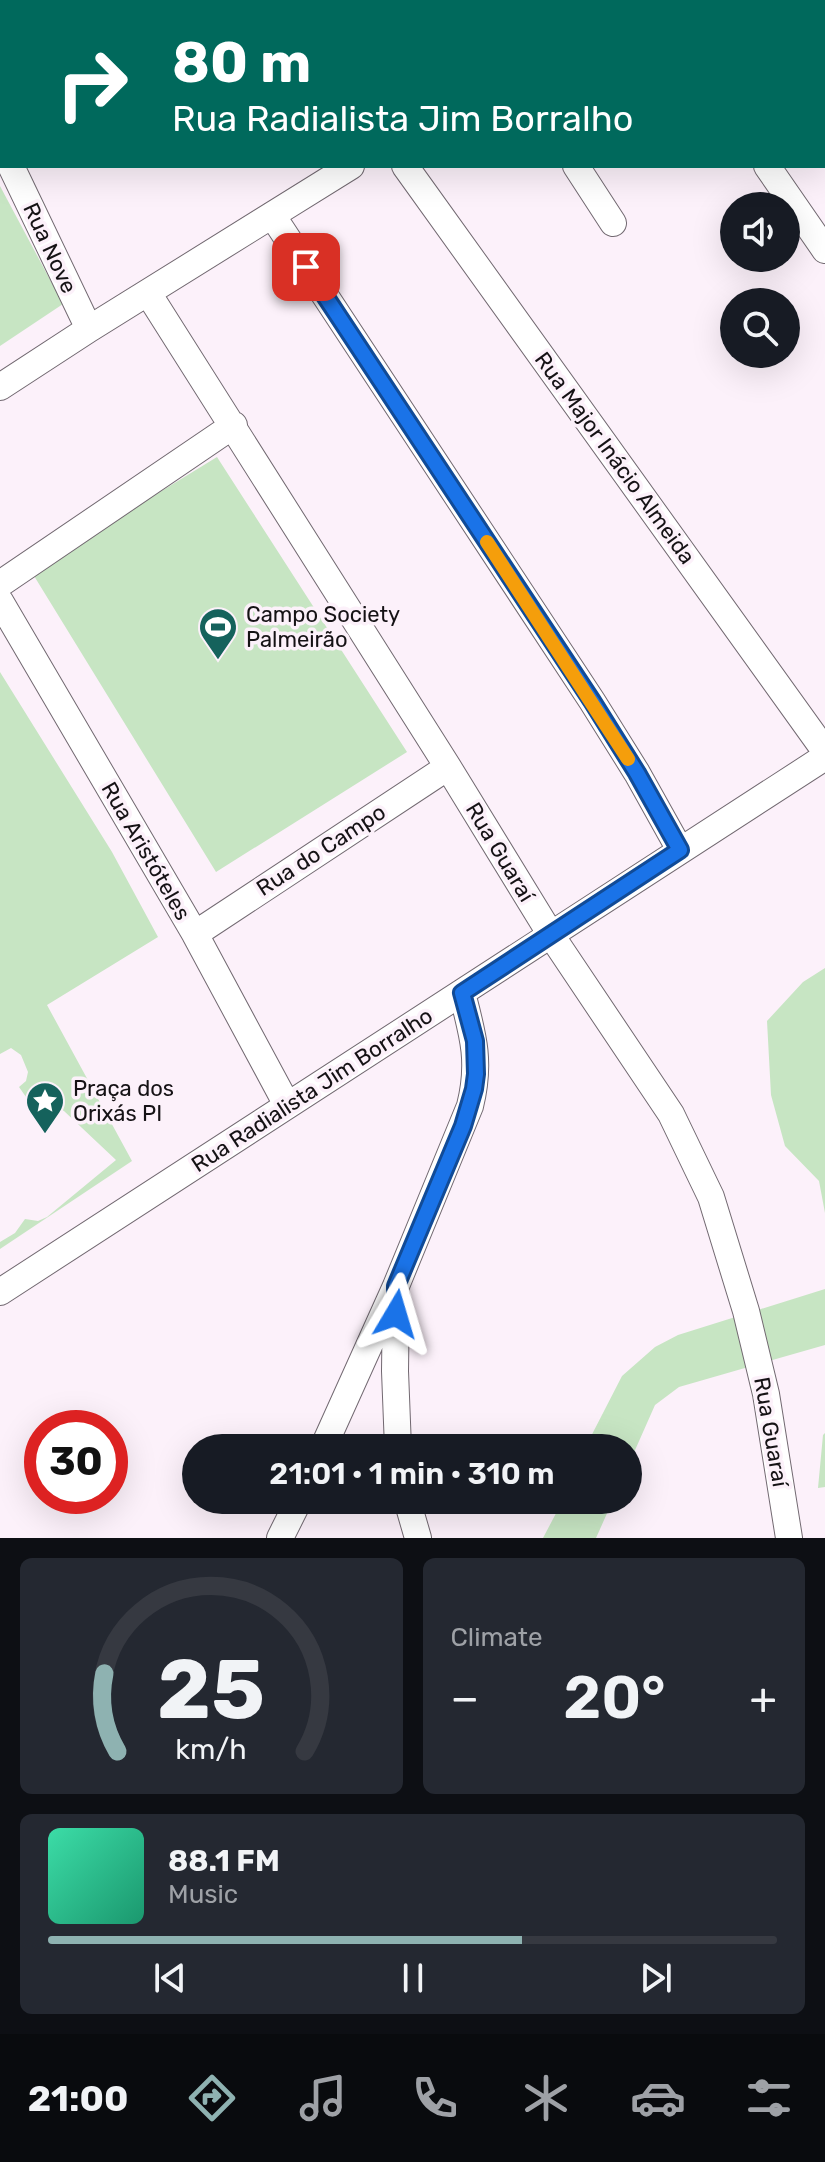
<!DOCTYPE html>
<html lang="en">
<head>
<meta charset="utf-8">
<style>
	:root { --surface:#171b24; --page:#242831; --text:#f1f3f6; --muted:#9ea1a6; --line:#363941; --accent:#8eb2b1 }
	body { margin:0; font-family:Rubik,sans-serif; background:var(--page); color:var(--text); height:100vh; display:flex; flex-direction:column; font-size:30px; white-space:nowrap }
	* { box-sizing:border-box; margin:0 }
	p { font-size:26px; color:var(--muted) }
	.icon { flex:none; width:44px; height:44px; fill:none; stroke:currentColor; stroke-width:2; stroke-linecap:round; stroke-linejoin:round }
	.map { position:relative; height:1538px; overflow:hidden }
	.panel { display:flex; flex-direction:column; gap:20px; padding:20px; background:#0d0f14; flex:1 }
	.panel>* { flex:none }
	.top-card { position:absolute; left:0px; top:0px; width:826px; height:168px; box-shadow:0 8px 32px #0002; background:#00695c; color:#fff; overflow:hidden }
	.tools { position:absolute; left:720px; top:192px; display:grid; gap:16px }
	.tools a { display:grid; place-items:center; width:80px; height:80px; border-radius:50%; background:var(--surface); box-shadow:0 8px 32px #0002; font-size:40px }
	.speed { position:absolute; left:24px; top:1410px; display:flex; gap:16px; font-size:40px; font-weight:700; text-align:center }
	.speed>* { display:grid; place-content:center; width:104px; height:104px; border-radius:50%; background:var(--surface); box-shadow:0 8px 32px #0002; line-height:1 }
	.speed .limit { border:12px solid #d22; background:#fff; color:#111 }
	.pin { position:absolute; display:grid; place-items:center; width:68px; height:68px; color:#fff; margin:-34px; border-radius:16px; box-shadow:0 4px 12px #0006 }
	.me { position:absolute; width:88px; margin:-44px; rotate:7deg; stroke-linejoin:round; filter:drop-shadow(0 0 6px #0008) }
	.turn { display:flex; align-items:center; gap:28px; height:168px; padding:0 40px; font-size:36px }
	.turn .icon { width:104px; height:104px; stroke-width:2.5 }
	.turn b { display:block; font-size:56px; line-height:68px }
	.big { font-size:60px; font-weight:600; line-height:1.1 }
	.panel .tile { flex:1; display:flex; flex-direction:column; justify-content:center; gap:12px; min-width:0; padding:0 28px; border-radius:12px; background:var(--page) }
	.panel .dial { align-items:center; gap:0 }
	.dial svg { height:208px; overflow:visible; fill:none; stroke:var(--line); stroke-width:7; stroke-linecap:round; text-anchor:middle }
	.dial text { fill:var(--text); stroke:none }
	.song { display:flex; align-items:center; gap:24px }
	.cover { width:96px; height:96px; border-radius:12px; background:linear-gradient(135deg,hsl(160 70% 55%),hsl(160 70% 35%)) }
	.played { height:8px; border-radius:4px; background:linear-gradient(90deg,var(--accent) 65%,var(--line) 65%) }
	.keys { display:flex; justify-content:space-around; direction:ltr }
	.heat { display:flex; justify-content:space-between; align-items:center; font-size:44px; direction:ltr }
	.panel .tiles { flex:1; display:grid; gap:20px; grid-template-columns:1fr 1fr }
	.tile:last-child { grid-column:span 2 }
	.trip { position:absolute; left:182px; top:1434px; width:460px; height:80px; border-radius:40px; background:var(--surface); box-shadow:0 8px 32px #0002; font-weight:600; line-height:80px; text-align:center }
	.dock { display:flex; height:128px; justify-content:space-around; align-items:center; background:#090b0e; color:var(--muted) }
	.dock .icon { width:56px; height:56px }
	.dock .current { color:var(--accent) }
	.dock b { font-size:36px; color:var(--text) }
	.map>svg:first-child { display:block }
	.green { fill:#c7e5c3 }
	.lines { fill:none; stroke-linecap:round; stroke-linejoin:round }
	.minor-casing { stroke:#726971; stroke-width:28 }
	.minor { stroke:#fff; stroke-width:26 }
	.route-casing { stroke:#114b97; stroke-width:20 }
	.route { stroke:#1a73e8; stroke-width:14 }
	.slow { stroke:#f59e0b; stroke-width:14 }
	.labels { text-anchor:middle; dominant-baseline:central; stroke-width:7; stroke-linejoin:round; paint-order:stroke }
	.street-label { font-size:22px; fill:#151215; stroke:#fcf1fa }
	.poi-label { font-size:22px; fill:#151215; stroke:#fcf1fa; text-anchor:start }
</style>
</head>
<body>
<div class="map">
<svg width="825" height="1538" viewBox="0 0 825 1538">
	<rect width="100%" height="100%" fill="#fcf1fa"/>
	<path class="green" d="M0,186L63,304L0,346Z
		M217,457L407,752L216,872L31,571Z
		M0,672L112,852L158,937L47,1005L132,1161L0,1249V1242L15,1233L25,1219L38,1221L47,1217L116,1160L64,1111L43,1100L26,1097L19,1087L26,1081L28,1072L21,1055L11,1048L0,1054Z
		M825,968V1213L819,1181L785,1146L771,1095L767,1021L803,982Z
		M825,1289V1345L679,1387L655,1405L628,1466V1448H585L622,1376L655,1347L678,1335Z
		M825,1433V1487L818,1488L823,1435Z
		M563,1500H613L596,1538H543Z"/>
	<g class="lines">
		<defs>
			<path id="minor" d="M288,0L289,2
				M652,0L654,2
				M612,2L615,0
				M0,144L2,148
				M11,166L89,329
				M405,166L825,751
				M576,166L613,223
				M767,166L825,250
				M272,215L592,701L637,773L680,850
				M148,293L448,767L551,935L671,1114L711,1197L746,1311L766,1394L789,1538
				M0,387L89,329L351,166
				M0,584L234,425
				M0,601L195,934L287,1105
				M195,934L448,767
				M0,1292L825,757
				M396,1296L395,1371L398,1448
				M323,1448L396,1286L470,1106C481,1062 473,1035 462,993
				M407,1500L418,1538
				M280,1538L299,1500"/>
		</defs>
		<use href="#minor" class="minor-casing"/>
		<use href="#minor" class="minor"/>
	</g>
	<g class="lines">
		<defs>
			<path id="route" d="M306,267L592,701L637,773L680,850L462,993L475,1041L476,1074L474,1089L463,1126L396,1286V1314"/>
		</defs>
		<use href="#route" class="route-casing"/>
		<use href="#route" class="route"/>
		<path class="slow" d="M487,542L628,759"/>
	</g>
	<defs>
		<symbol id="stadium-pin" viewBox="-11 -11 22 30"><path d="M0 17L-7.5 6A9.5 9.5 0 1 1 7.5 6Z" fill="#15625c" stroke="#fcf1fa"/><path d="M0-5a6.5 5 0 1 0 0 10a6.5 5 0 1 0 0-10ZM-3.5-1.8h7v3.6h-7Z" fill="#fff"/></symbol>
		<symbol id="sight-pin" viewBox="-11 -11 22 30"><path d="M0 17L-7.5 6A9.5 9.5 0 1 1 7.5 6Z" fill="#15625c" stroke="#fcf1fa"/><path d="M0-6L1.8-2.2L6-1.7L2.9 1.2L3.7 5.4L0 3.3L-3.7 5.4L-2.9 1.2L-6-1.7L-1.8-2.2Z" fill="#fff"/></symbol>
	</defs>
	<g fill-rule="evenodd">
		<use href="#stadium-pin" x="196" y="605" width="44" height="60"/>
		<use href="#sight-pin" x="23" y="1079" width="44" height="60"/>
	</g>
	<g class="labels">
		<g class="street-label">
			<text transform="translate(50 248) rotate(65)">Rua Nove</text>
			<text transform="translate(615 458) rotate(54)">Rua Major Inácio Almeida</text>
			<text transform="translate(321 850) rotate(-33)">Rua do Campo</text>
			<text transform="translate(146 851) rotate(60)">Rua Aristóteles</text>
			<text transform="translate(500 852) rotate(59)">Rua Guaraí</text>
			<text transform="translate(312 1090) rotate(-33)">Rua Radialista Jim Borralho</text>
			<text transform="translate(771 1432) rotate(80)">Rua Guaraí</text>
		</g>
		<g class="poi-label">
			<text x="246" y="614">Campo Society<tspan x="246" dy="25">Palmeirão</tspan></text>
			<text x="73" y="1088">Praça dos<tspan x="73" dy="25">Orixás PI</tspan></text>
		</g>
	</g>
</svg>
<div class="tools">
<a><svg class="icon" aria-label="sound" viewBox="0 0 24 24"><path d="M4 9h4l5-4v14l-5-4H4zM17 9q2 3 0 6"/></svg></a>
<a><svg class="icon" aria-label="search" viewBox="0 0 24 24"><circle cx="10" cy="10" r="6"/><path d="M15 15l6 6"/></svg></a>
</div>
<div class="speed"><div class="limit">30</div></div>
<div class="pin" style="left:306px;top:267px;background:#d93025"><svg class="icon" aria-label="arrive" viewBox="0 0 24 24"><path d="M6 21V4h12l-3 4 3 4H6"/></svg></div>
<svg class="me" style="left:396px;top:1314px" viewBox="-20 -20 40 40"><path d="M0-17L14 15 0 8-14 15z" fill="#1a73e8" stroke="#fff" stroke-width="4"/></svg>
<div class="trip">21:01 · 1 min · 310 m</div>
<div class="top-card">
<div class="turn"><svg class="icon" aria-label="right" viewBox="0 0 24 24"><path d="M7 20v-9h11M14 6l5 5-5 5"/></svg><div><b>80 m</b>Rua Radialista Jim Borralho</div></div>
</div>
</div>
<section class="panel">
<div class="tiles">
<div class="tile dial"><svg viewBox="0 0 100 80">
<path d="M14 69A42 42 0 1 1 86 69"/>
<path d="M14 69A42 42 0 0 1 9 39" stroke="#8eb2b1"/>
<text x="50" y="56" font-size="32" font-weight="700">25</text>
<text x="50" y="72" font-size="11">km/h</text>
</svg></div>
<div class="tile"><p>Climate</p>
<div class="heat"><a>−</a><b class="big">20°</b><a>+</a></div>
</div>
<div class="tile">
<div class="song"><i class="cover"></i><div><b>88.1 FM</b><p>Music</p></div></div>
<div class="played"></div>
<div class="keys"><svg class="icon" aria-label="previous" viewBox="0 0 24 24"><path d="M18 5L8 12l10 7zM5 5v14"/></svg><svg class="icon" aria-label="pause" viewBox="0 0 24 24"><path d="M8 5v14M16 5v14"/></svg><svg class="icon" aria-label="next" viewBox="0 0 24 24"><path d="M6 5l10 7-10 7zM19 5v14"/></svg></div>
</div>
</div>
</section>
<nav class="dock">
<b>21:00</b>
<svg class="icon current" aria-label="directions" viewBox="0 0 24 24"><path d="M12 3l9 9-9 9-9-9zM9 14v-3h6M13 9l2 2-2 2"/></svg>
<svg class="icon" aria-label="music" viewBox="0 0 24 24"><path d="M9 18V5l10-2v13"/><circle cx="6" cy="18" r="3"/><circle cx="16" cy="16" r="3"/></svg>
<svg class="icon" aria-label="phone" viewBox="0 0 24 24"><path d="M5 4h4l2 5-3 2q2 4 5 5l2-3 5 2v4C11 20 4 13 5 4z"/></svg>
<svg class="icon" aria-label="climate" viewBox="0 0 24 24"><path d="M12 3v18M4 7l16 10M4 17L20 7"/></svg>
<svg class="icon" aria-label="car" viewBox="0 0 24 24"><path d="M5 17H2v-5l4-1 3-4h7l3 4 3 1v5h-3M9 17h6M6 11h13"/><circle cx="7" cy="17" r="2"/><circle cx="17" cy="17" r="2"/></svg>
<svg class="icon" aria-label="filters" viewBox="0 0 24 24"><path d="M4 7h16M4 17h16"/><circle cx="9" cy="7" r="2"/><circle cx="15" cy="17" r="2"/></svg>
</nav>
</body>
</html>
